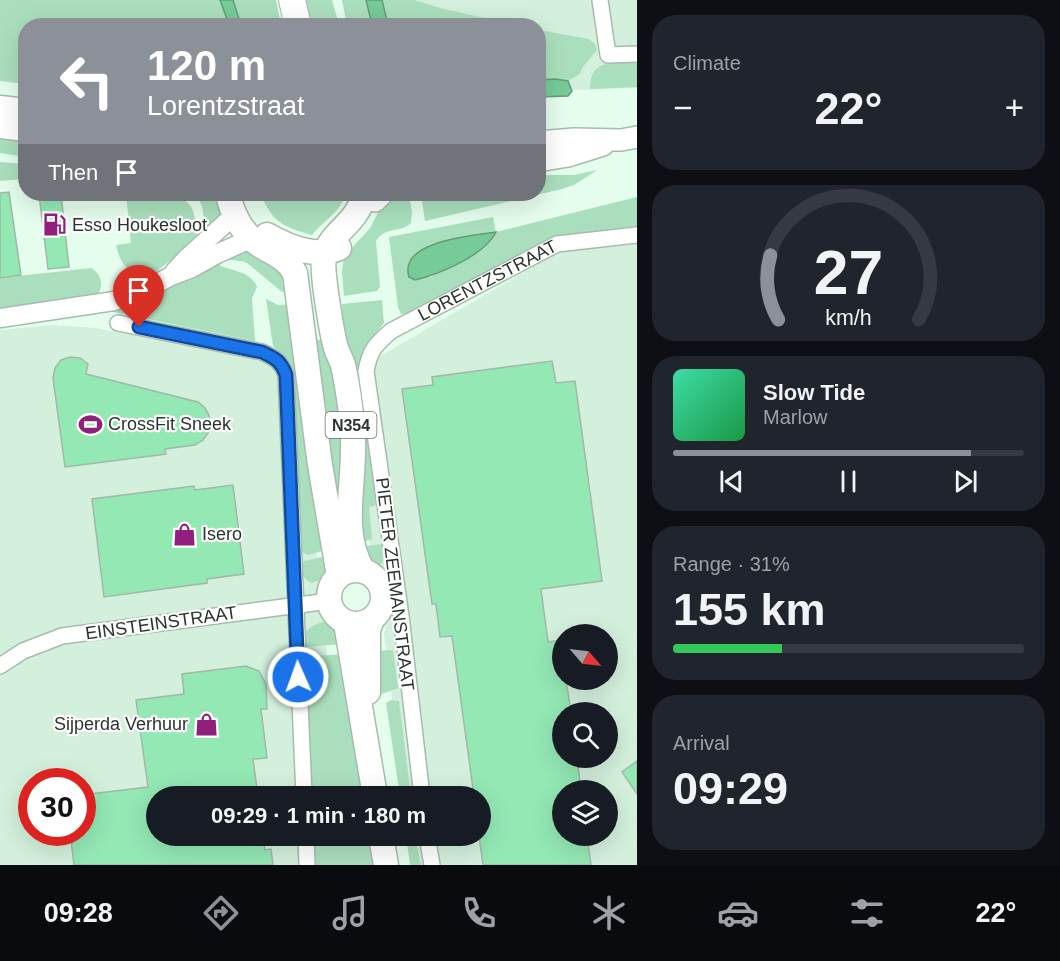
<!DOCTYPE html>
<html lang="en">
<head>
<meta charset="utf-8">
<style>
	:root { --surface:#171b24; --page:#20242c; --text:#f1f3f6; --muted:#9ea1a6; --line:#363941; --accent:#8c9099 }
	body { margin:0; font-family:Arial,sans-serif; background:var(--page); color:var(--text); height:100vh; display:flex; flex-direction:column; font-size:22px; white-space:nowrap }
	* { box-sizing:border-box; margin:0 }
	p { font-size:20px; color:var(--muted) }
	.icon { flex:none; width:33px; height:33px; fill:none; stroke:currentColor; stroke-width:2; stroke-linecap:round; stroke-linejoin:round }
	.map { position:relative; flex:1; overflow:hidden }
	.sheet { display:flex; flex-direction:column; gap:15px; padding:15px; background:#0d0f14; width:423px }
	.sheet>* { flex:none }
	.hud { position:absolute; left:18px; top:18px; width:528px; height:183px; border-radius:24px; box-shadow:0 6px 24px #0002; background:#8c9099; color:#fff; overflow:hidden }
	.needle { width:39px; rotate:118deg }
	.tools { position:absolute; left:552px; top:624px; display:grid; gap:12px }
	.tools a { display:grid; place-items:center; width:66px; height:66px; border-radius:50%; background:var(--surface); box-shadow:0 6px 24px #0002; font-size:30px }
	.speed { position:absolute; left:18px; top:768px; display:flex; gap:12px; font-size:30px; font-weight:700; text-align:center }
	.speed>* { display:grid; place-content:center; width:78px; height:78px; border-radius:50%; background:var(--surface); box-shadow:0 6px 24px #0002; line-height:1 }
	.speed .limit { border:9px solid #d22; background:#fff; color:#111 }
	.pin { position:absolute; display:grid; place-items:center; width:51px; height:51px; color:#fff; margin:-62px -26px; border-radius:50% 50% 50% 0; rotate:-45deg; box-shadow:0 0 6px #0007 }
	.pin .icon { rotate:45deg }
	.me { position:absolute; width:66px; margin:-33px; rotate:358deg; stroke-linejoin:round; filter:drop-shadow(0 0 4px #0008) }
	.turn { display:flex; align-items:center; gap:21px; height:126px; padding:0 30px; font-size:27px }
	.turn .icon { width:78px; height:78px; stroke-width:2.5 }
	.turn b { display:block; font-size:42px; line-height:51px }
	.then { display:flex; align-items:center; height:57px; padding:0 30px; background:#0003; gap:12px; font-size:22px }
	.big { font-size:45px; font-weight:700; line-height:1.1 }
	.sheet .card { flex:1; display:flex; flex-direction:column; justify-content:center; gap:9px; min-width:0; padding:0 21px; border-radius:24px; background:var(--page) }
	.sheet .dial { align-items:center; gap:0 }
	.dial svg { height:156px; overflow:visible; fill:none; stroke:var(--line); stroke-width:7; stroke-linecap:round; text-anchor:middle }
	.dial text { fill:var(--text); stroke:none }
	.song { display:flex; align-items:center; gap:18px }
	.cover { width:72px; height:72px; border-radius:9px; background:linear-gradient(135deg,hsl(160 70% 55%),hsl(140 70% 35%)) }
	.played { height:6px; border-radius:3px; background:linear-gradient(90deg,var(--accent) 85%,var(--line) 85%) }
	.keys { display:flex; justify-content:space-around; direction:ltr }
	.heat { display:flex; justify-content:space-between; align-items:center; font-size:33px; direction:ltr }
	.charge { height:9px; border-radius:4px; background:linear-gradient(90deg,#34c759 31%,var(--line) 0) }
	.trip { position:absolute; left:146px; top:786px; width:345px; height:60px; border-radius:30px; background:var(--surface); box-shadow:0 6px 24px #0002; font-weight:700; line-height:60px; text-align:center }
	.tabs { display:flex; height:96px; justify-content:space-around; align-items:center; background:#090b0e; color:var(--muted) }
	.tabs .icon { width:42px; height:42px }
	.tabs .selected { color:var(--accent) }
	.tabs b { font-size:27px; color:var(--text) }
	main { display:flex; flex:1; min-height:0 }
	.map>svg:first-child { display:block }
	.built { fill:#d2f0db; fill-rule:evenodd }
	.green { fill:#aadfbd; fill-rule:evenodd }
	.water { fill:#76cb98; stroke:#609e78; stroke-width:1.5 }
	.building { fill:#93e8b4; stroke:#a2b9a9; stroke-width:1.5 }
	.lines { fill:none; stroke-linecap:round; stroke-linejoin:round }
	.minor-casing { stroke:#a6bcad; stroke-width:18 }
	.tertiary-casing { stroke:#a6bcad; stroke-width:21 }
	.secondary-casing { stroke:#a6bcad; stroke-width:24 }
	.primary-casing { stroke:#a6bcad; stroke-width:27 }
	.trunk-casing { stroke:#a6bcad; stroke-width:28 }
	.minor { stroke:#fff; stroke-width:15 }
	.tertiary { stroke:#fff; stroke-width:18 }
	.secondary { stroke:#fff; stroke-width:21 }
	.primary { stroke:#fff; stroke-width:24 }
	.trunk { stroke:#fff; stroke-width:26 }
	.route-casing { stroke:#114b97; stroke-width:15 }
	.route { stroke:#1a73e8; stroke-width:10 }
	.labels { text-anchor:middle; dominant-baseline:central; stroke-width:4.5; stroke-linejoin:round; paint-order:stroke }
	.shield { fill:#fff; stroke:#6b716d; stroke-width:1.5 }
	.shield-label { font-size:16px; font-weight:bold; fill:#2b342e }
	.poi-label { font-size:18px; fill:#2b342e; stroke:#fff; text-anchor:start }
	.street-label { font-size:18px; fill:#2b342e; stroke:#fff }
</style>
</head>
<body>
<main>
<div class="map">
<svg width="637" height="865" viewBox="0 0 637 865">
	<rect width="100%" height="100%" fill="#e5fdec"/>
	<path class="built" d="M376,0H637V88L539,91L538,26L382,25Z
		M637,243V865H414L409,836H480V796H404L384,633L393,602L389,580L382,571L374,566L364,514L355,371L558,252ZM562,634H608V680H562ZM562,712H608V758H562ZM562,790H608V836H562Z
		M53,325L95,328L297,367L342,796H156V836H346L349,865H0V330ZM32,782H82V832H32Z"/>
	<path class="green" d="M0,0H220L229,25L26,26L25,84L0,81Z
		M233,0H276L281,25H241Z
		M298,0H332L339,25H303Z
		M342,0H366L372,25H347Z
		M382,0H414L440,8L516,25H388Z
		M539,30L589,39L595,44L597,50L582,68L580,74L568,81L539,80Z
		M637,62V87L590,89C590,58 614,63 637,62Z
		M0,136L25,138V157L0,153Z
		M0,162L25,164V179L0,181Z
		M597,170L574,185L562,189L425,221L421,194H538L539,175H574Z
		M126,194C146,194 184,187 193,211C196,220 196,231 198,240L150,276C129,276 120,264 116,245L131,243Z
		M193,194H218L223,217L208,234C201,219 207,204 193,194Z
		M261,194H346C339,214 325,219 312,235C283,227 272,222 261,194Z
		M405,194H409L412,212L411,223C400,234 387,225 376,241L380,287L377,291L344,296L342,271L344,257L370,228L381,207L394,198Z
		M637,197V226L580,234L414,313L401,314L398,307L389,237L493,217L496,232ZM495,232C486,253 450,268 430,277L423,249L435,243Z
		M247,249L282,266L288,292H282L247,263C239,259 230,263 224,256Z
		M216,260L219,265C232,272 250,270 257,287L252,298L255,341L108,311L151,296Z
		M91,268C101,274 104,284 98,295L0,308V278Z
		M266,299L278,305L295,304L329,549L308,555L302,552L291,371L287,359L273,346Z
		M382,300L384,323L369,342L360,368L368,448L377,505L369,507L372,539L359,543L342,304Z
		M330,338L346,457L338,533L311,341Z
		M383,544V562L376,570L358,547Z
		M330,555L331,565L323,579L311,583C302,578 301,572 300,562Z
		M327,621L336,629L342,644L304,647V634C310,626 317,623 327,621Z
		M393,650L398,688L376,696L373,651Z
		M343,654L364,796H312L305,657Z
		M391,700L399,701L411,796H400L386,703Z
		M314,836H371L376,865H316Z
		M406,836H415L421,865H410Z"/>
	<path class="water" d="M220,0H233L241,25H229Z
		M366,0H382L388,25H372Z
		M555,79L568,81L572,91L568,96L539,97V80Z
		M496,232C485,255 440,274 415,280L409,277C398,241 472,236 496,232Z"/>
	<path class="building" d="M9,192L21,275L0,278V193Z
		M39,194H61L69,267L48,269Z
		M70,357L80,358L88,364L86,374L198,402L205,408L209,415L210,424L208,433L203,440L195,445L165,449L166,454L65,467L53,378L55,368L61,360Z
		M552,361L556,383L575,381L602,581L541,589L548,642L561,640L562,680H566L571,712H562V758H577L581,790H562V836H587L591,865H483L479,836L480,796H474L452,636L440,637L436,604H432L402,389L433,385L432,377Z
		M233,485L244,574L207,579V583L104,597L92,499L194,486L195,490Z
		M246,666L259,671L266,684L267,709H261L267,758L253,759L258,796H156V836H263L265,850L271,849L273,865H74L70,832H82V795L148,787L136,700L184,694L182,674Z
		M637,761V794L622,772Z"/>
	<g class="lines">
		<defs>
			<g id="minor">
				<path d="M600,0L608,55L637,54"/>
				<path d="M118,323L262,352C275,358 281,361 286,375L304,796"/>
				<path d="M0,666L23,651L62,636L329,601"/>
				<path id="s1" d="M422,796L401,616L366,371C370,350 375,345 391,331L557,244L637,235"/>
				<path d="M306,836L307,865"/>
				<path d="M427,836L432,865"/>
			</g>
			<path id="tertiary" d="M174,272L186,259L230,219L233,211
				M0,318L114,301L145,290L171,276L192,268L217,254L250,239"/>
			<path id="secondary" d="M538,142L574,139L621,140L637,137
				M538,161L568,156L603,145
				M375,201L382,194"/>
			<path id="primary" d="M0,108L26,111
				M0,126L26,129
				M228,194C232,214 243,235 261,246C274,254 287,258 295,273L320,465L339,576
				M267,235C288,247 316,259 339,248
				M329 597a27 27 0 1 1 54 0a27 27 0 1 1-54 0Z
				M363,571C341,534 353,491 353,451C354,428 348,387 343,365C341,359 338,354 336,348C332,334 321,270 324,258C330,230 357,226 364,194
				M346,623L375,796
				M368,692V630L372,619
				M381,836L386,865"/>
			<path id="trunk" d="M292,0L298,26"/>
		</defs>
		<use href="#minor" class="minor-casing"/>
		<use href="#tertiary" class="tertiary-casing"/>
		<use href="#secondary" class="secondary-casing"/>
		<use href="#primary" class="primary-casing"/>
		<use href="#trunk" class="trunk-casing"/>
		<use href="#minor" class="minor"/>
		<use href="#tertiary" class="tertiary"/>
		<use href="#secondary" class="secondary"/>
		<use href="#primary" class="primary"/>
		<use href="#trunk" class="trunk"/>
	</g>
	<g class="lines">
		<defs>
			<path id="route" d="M139,327L262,352C275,358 281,361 286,375L298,677"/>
		</defs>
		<use href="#route" class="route-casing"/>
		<use href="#route" class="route"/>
	</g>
	<defs>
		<symbol id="fuel-bare" viewBox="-9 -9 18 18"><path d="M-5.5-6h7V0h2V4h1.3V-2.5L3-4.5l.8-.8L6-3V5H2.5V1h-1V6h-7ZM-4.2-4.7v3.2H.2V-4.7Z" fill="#921f7e" stroke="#fff" stroke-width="2.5" paint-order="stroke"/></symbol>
		<symbol id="stadium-bare" viewBox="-9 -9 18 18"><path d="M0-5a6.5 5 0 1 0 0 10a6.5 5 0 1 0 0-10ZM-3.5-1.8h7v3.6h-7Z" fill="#921f7e" stroke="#fff" stroke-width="2.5" paint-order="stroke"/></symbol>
		<symbol id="shop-bare" viewBox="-9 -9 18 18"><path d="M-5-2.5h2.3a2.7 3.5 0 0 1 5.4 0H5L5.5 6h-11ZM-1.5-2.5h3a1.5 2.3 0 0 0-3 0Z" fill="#921f7e" stroke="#fff" stroke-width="2.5" paint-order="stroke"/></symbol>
	</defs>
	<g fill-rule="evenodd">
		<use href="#fuel-bare" x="38" y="208" width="33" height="33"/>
		<use href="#stadium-bare" x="74" y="408" width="33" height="33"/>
		<use href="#shop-bare" x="168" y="518" width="33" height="33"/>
		<use href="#shop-bare" x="190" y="708" width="33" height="33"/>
	</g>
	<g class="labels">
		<rect class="shield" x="325.5" y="412" width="51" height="26" rx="4.5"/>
		<g class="shield-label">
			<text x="351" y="425">N354</text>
		</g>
		<g class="poi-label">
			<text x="72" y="225">Esso Houkesloot</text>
			<text x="108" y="424">CrossFit Sneek</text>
			<text x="202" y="534">Isero</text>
			<text x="188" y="724" text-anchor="end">Sijperda Verhuur</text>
		</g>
		<g class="street-label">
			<text stroke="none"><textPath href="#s1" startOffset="586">LORENTZSTRAAT</textPath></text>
			<text transform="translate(395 584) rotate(83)">PIETER ZEEMANSTRAAT</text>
			<text transform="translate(161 623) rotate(-8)">EINSTEINSTRAAT</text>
		</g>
	</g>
</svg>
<div class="tools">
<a><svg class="needle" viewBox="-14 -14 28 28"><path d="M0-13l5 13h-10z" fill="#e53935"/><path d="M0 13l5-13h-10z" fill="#9ea1a6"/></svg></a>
<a><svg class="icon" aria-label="search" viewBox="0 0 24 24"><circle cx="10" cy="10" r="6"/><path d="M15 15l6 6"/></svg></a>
<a><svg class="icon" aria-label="layers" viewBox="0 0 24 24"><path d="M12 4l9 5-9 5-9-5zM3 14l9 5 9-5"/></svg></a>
</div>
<div class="speed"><div class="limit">30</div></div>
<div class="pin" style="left:139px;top:327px;background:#d93025"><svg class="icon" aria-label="arrive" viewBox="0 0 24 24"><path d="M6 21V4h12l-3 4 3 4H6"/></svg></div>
<svg class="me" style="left:298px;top:677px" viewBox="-20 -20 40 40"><circle r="17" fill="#1a73e8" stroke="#fff" stroke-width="3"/><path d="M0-11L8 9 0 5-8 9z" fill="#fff"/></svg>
<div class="trip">09:29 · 1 min · 180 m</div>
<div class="hud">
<div class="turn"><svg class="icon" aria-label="left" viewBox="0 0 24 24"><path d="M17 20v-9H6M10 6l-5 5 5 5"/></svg><div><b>120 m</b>Lorentzstraat</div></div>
<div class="then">Then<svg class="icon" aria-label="arrive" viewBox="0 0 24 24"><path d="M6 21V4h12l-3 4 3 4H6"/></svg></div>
</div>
</div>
<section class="sheet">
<div class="card"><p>Climate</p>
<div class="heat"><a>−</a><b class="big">22°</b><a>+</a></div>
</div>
<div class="card dial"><svg viewBox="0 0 100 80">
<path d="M14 69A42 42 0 1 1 86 69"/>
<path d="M14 69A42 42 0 0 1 10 36" stroke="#8c9099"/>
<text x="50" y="56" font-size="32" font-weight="700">27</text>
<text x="50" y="72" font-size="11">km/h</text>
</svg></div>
<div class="card">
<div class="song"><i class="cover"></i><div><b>Slow Tide</b><p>Marlow</p></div></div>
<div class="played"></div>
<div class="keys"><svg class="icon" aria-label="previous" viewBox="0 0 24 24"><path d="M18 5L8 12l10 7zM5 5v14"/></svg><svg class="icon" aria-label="pause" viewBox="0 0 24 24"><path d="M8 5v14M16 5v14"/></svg><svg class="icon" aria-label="next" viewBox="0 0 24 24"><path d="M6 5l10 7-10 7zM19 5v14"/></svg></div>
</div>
<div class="card"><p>Range · 31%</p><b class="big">155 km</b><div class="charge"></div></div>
<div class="card"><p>Arrival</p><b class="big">09:29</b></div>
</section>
</main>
<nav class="tabs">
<b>09:28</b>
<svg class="icon selected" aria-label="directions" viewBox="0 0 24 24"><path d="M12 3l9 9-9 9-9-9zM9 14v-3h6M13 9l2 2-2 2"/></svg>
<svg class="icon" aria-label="music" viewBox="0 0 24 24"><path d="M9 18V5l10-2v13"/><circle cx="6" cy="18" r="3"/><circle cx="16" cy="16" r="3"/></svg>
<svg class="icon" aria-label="phone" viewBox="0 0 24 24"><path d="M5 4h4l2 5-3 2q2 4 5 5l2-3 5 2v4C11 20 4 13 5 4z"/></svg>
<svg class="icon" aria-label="climate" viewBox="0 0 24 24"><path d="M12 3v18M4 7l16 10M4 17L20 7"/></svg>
<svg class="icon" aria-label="car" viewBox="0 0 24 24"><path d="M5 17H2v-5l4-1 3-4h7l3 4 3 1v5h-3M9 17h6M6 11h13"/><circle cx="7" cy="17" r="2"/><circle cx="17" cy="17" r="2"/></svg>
<svg class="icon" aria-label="filters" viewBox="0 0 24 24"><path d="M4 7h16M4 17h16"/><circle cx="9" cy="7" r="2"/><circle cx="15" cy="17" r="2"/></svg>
<b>22°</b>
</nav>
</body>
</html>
